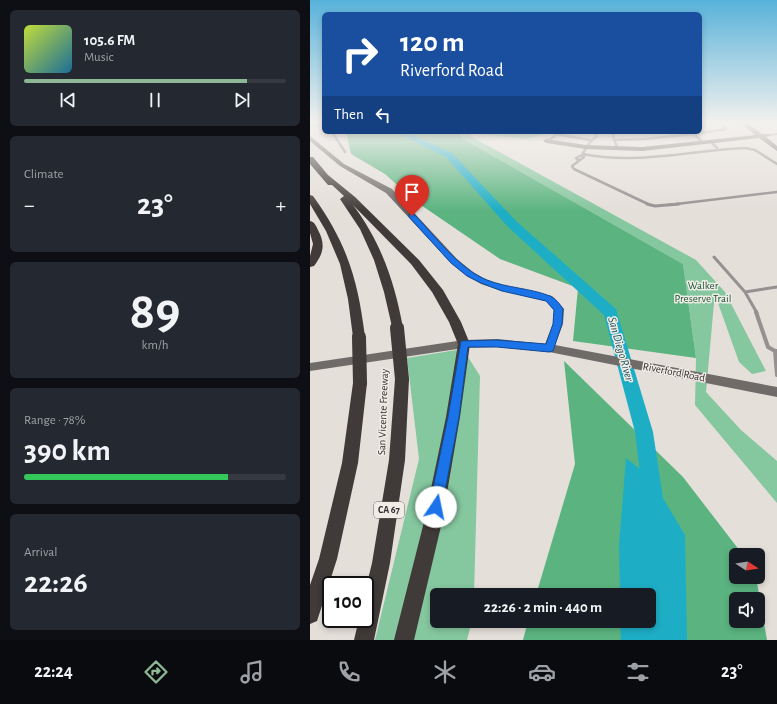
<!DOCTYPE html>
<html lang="en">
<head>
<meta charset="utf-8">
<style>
	:root { --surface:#171b24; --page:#242831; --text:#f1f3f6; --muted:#9ea1a6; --line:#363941; --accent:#8eb895 }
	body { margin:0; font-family:"Alegreya Sans",sans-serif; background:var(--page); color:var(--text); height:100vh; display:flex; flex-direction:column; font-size:15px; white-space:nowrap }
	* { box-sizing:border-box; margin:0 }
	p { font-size:13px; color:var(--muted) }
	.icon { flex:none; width:22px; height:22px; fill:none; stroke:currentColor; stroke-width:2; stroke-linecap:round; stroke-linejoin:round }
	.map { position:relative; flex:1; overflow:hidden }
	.sheet { display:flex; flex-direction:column; gap:10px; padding:10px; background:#0d0f14; width:310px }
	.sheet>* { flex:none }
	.guide { position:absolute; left:12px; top:12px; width:380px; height:122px; border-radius:6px; box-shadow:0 2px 6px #0003; background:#1a4fa0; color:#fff; overflow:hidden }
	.needle { width:26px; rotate:102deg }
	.tools { position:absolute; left:419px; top:548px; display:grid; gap:8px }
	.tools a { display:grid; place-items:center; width:36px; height:36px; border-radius:6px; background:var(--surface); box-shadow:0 2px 6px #0003; font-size:20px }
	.speed { position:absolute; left:12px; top:576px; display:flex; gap:8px; font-size:20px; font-weight:700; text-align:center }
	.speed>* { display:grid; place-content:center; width:52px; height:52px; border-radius:50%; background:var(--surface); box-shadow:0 2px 6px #0003; line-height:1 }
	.speed .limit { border:2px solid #111; border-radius:6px; background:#fff; color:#111 }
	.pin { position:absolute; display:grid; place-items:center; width:34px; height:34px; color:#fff; margin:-41px -17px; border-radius:50% 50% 50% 0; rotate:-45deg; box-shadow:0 0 4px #0007 }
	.pin .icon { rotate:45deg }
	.me { position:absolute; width:44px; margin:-22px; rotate:11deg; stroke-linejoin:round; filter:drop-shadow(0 0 3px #0008) }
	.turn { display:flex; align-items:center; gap:14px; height:84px; padding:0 12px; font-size:18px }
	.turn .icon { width:52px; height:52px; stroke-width:2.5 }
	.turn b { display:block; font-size:28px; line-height:34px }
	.then { display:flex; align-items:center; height:38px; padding:0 12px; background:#0003; gap:8px; font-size:15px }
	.big { font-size:30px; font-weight:700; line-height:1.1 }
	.sheet .tile { flex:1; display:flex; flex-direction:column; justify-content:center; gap:6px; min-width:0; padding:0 14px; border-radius:6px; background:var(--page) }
	.sheet .dial { align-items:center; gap:0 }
	.dial b { font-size:52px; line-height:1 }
	.song { display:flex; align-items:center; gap:12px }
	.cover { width:48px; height:48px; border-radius:6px; background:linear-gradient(135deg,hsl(70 70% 55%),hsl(200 70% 35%)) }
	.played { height:4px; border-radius:2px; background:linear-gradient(90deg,var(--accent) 85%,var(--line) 85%) }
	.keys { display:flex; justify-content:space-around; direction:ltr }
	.heat { display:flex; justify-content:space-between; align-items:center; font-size:22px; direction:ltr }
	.charge { height:6px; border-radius:3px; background:linear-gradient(90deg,#34c759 78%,var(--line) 0) }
	.trip { position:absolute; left:120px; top:588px; width:226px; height:40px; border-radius:6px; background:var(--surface); box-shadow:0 2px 6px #0003; font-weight:700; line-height:40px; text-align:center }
	.tabs { display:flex; height:64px; justify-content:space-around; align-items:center; background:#090b0e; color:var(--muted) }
	.tabs .icon { width:28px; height:28px }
	.tabs .selected { color:var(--accent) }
	.tabs b { font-size:18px; color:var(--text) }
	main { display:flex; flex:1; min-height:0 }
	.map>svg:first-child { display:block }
	.green { fill:#85c79e }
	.forest { fill:#5bb480; fill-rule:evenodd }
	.water { fill:#1daec5 }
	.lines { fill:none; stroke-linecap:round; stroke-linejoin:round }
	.river { fill:#1daec5; fill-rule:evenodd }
	.lane-far2 { stroke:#949190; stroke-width:2.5 }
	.lane-far1 { stroke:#949190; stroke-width:3 }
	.lane { stroke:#949190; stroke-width:4 }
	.street { fill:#949190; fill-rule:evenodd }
	.secondary { fill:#6f6b69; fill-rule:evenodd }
	.highway { fill:#403a38; fill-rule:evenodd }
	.highway-bridge { stroke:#403a38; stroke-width:14 }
	.route { fill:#1a73e8; stroke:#114b97 }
	.labels { text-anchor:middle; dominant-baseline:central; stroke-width:3; stroke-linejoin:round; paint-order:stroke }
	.shield { fill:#f2ece7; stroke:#6a6663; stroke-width:1 }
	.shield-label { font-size:10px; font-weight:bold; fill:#2f2c2b }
	.park-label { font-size:11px; fill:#135634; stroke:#f2ece7 }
	.street-label { font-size:11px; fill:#2f2c2b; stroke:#f2ece7 }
	.water-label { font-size:12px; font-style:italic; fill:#19505a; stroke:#f2ece7 }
</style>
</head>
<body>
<main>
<section class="sheet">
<div class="tile">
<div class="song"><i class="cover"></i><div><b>105.6 FM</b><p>Music</p></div></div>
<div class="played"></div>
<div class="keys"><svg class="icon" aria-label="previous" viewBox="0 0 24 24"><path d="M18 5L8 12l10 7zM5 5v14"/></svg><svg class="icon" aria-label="pause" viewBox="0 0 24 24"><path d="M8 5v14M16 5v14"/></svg><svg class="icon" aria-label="next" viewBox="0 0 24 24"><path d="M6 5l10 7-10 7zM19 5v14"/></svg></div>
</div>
<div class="tile"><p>Climate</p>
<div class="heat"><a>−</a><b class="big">23°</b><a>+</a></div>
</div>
<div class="tile dial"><b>89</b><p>km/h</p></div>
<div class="tile"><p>Range · 78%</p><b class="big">390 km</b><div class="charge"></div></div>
<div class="tile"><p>Arrival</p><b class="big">22:26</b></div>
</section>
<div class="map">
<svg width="467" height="640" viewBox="0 0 467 640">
	<rect width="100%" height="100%" fill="#e5dfda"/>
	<path class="green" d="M151,132H242L217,139L160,133L162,137L386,260L415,292L456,371L442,374L429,362L408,303H404L396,392L431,430L467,461V503L385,405L386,358L373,264L155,140Z
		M153,349L170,376L164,595H127V621H162L157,640H65L109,459L97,358Z"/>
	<path class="forest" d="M36,132H148L155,140L373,264L386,358L263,341L268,288L190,259L105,201L75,174L41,154Z
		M254,361L373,477L433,555H426V577H446L457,640H213L218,621H339V595H226L265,464ZM426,599H448V621H426Z"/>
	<path class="water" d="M316,458L341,478L375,535L377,640H311L310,621H339V595H310L309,545Z"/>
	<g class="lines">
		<path class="river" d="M84,132H95L142,153L206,221L306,309L343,432L353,498L350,505L343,508L336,505L333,498L325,432L294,315L198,227L136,157Z"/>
		<path class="lane-far2" d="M0,126L14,123
			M22,132L35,152
			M287,132L286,137C279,141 276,148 272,155L274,157L262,166L264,169L340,205
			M303,132L304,140
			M382,132L384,134L416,129L410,122
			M245,134L280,140
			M236,141L244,137L246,132
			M400,141L407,148
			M308,149L304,140L335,139L384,134L392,142
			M273,154C328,165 381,150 436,148L445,150L467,164
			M268,160L266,158L272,155
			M358,205L467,192"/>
		<path class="lane-far1" d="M337,204L345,206L369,204
			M404,257L435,292
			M447,313L435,292L467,287"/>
		<path class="lane" d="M446,312L458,347L465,351
			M467,351H465L467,375"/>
		<path class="street" d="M467,133V135L458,136L456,135Z"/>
		<path class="secondary" d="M430,122H436L452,134H460V136L456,137L467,146V151L449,138L332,151L276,149L236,143L233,141L236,139L276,145L332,147L445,135Z
			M0,136L34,164L82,189L147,259L163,272L177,280L196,286L242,296L254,309L253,324L245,345L467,387V397L239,352L187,347L154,348L0,371V363L154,340L187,339L235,344L243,324L244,310L236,301L192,291L171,284L157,276L141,263L76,193L30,166L0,141Z"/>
		<path class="highway" d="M0,157H3L18,175L45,197L109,260L133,290L151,322L160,344L150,417L132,522L104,640H84L114,522L136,417L148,344L139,322L122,292L101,264L43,205C71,242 85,283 93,328L91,331L87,332L83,331L74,292L64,260L50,229L30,199L34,196L22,185H18L0,164Z
			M0,195L3,196C37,243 48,280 55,337L53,340L49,342L45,340L43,337L38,299L30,264L16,231L0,204Z
			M0,221C5,222 6,226 8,230C16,245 13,254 4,266L0,267V256L3,244L0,233Z
			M92,374L97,375L99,379L95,460L80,563L64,640H44L49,619H55V592L62,563L79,460L85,379L87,375Z
			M50,377L55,379L57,383L48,463L27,559L7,621L0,624V585L9,559L32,463L43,383L45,379Z"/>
		<path class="highway-bridge" d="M87,328L92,379
			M49,337L50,383"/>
	</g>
	<linearGradient id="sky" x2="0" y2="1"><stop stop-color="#57b2da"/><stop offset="0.58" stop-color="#f3f1ee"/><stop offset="1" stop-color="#f3f1ee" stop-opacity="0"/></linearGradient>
	<rect width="467" height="211" fill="url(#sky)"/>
	<path class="route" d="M102,213L104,214C125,236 149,269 177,280C197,288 220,288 240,296C245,298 250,304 253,309L252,324L243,351L239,352L187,347H158L149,417L132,507L130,511L126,513L121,511L119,507L138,417L151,341L187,340L236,344L243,324L244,310L236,301L192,291L171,283L157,276L141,263L99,217V214Z"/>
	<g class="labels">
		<rect class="shield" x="64" y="502" width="30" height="16" rx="3"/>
		<g class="shield-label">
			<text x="79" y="510">CA 67</text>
		</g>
		<g class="park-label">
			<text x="393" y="285">Walker<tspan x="393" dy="13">Preserve Trail</tspan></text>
		</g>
		<g class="street-label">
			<text transform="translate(364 372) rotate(11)">Riverford Road</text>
			<text transform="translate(73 412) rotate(-88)">San Vicente Freeway</text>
		</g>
		<g class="water-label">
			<text transform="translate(311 349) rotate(74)">San Diego River</text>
		</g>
	</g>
</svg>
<div class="tools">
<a><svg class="needle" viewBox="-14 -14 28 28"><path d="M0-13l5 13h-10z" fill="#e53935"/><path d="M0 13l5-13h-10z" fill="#9ea1a6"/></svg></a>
<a><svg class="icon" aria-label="sound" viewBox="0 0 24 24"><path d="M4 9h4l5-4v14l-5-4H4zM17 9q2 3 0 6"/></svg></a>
</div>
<div class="speed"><div class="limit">100</div></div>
<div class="pin" style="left:102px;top:216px;background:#d93025"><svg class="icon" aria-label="arrive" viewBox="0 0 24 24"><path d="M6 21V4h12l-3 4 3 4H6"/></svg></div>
<svg class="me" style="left:126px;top:507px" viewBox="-20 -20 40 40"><circle r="19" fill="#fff"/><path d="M0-13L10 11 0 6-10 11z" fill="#1a73e8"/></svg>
<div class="trip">22:26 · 2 min · 440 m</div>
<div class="guide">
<div class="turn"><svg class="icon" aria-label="right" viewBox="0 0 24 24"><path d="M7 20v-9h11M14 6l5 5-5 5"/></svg><div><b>120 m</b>Riverford Road</div></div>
<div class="then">Then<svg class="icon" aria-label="left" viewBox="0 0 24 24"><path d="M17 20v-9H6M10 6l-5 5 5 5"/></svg></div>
</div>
</div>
</main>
<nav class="tabs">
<b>22:24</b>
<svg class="icon selected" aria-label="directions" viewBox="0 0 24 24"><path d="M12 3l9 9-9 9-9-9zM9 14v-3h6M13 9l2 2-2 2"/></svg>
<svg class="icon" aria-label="music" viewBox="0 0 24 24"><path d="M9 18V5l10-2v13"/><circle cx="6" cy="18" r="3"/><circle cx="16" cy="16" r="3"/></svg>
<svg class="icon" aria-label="phone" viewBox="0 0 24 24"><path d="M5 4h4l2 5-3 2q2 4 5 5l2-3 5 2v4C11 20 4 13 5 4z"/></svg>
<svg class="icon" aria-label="climate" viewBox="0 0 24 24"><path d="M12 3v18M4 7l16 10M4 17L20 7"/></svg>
<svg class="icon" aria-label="car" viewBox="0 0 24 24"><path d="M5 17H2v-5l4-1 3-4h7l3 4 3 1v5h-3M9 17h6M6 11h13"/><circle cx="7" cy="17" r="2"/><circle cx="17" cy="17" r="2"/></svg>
<svg class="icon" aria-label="filters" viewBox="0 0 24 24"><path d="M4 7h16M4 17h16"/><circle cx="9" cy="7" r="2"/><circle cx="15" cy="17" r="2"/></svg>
<b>23°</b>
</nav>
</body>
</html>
